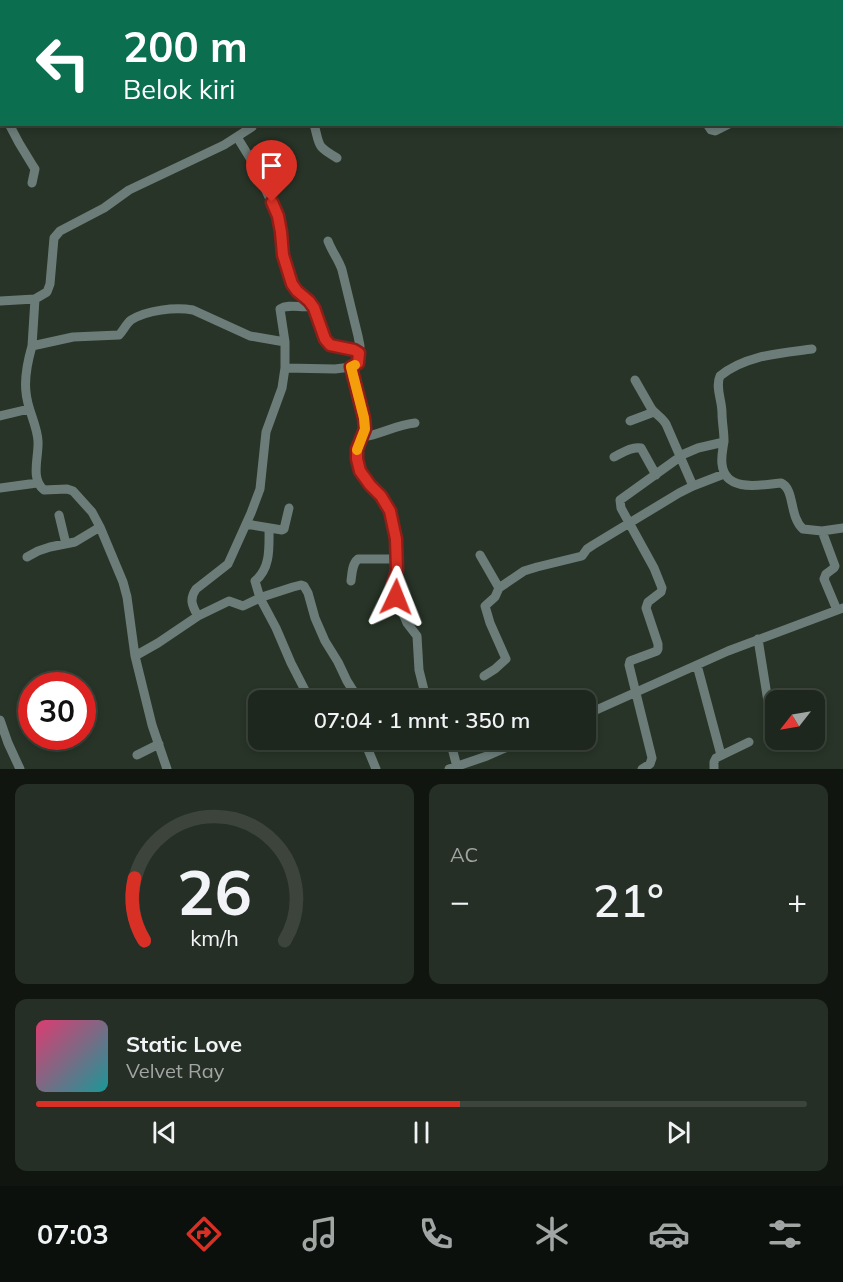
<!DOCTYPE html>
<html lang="id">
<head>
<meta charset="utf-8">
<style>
	:root { --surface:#1e271d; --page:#262f26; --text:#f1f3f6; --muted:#a1a5a4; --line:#3c443b; --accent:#d93025 }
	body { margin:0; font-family:Mulish,sans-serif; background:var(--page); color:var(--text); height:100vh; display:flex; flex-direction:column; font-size:22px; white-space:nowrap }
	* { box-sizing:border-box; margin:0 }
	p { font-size:20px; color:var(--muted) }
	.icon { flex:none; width:33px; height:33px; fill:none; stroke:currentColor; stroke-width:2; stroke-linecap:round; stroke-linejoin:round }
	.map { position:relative; height:769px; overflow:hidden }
	.details { display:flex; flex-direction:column; gap:15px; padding:15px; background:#101510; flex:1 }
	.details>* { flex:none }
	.top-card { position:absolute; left:0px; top:0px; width:843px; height:126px; box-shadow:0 3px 9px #0003,0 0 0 2px var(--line); background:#0b6e4f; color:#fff; overflow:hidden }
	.needle { width:39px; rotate:239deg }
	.tools { position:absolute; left:765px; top:690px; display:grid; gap:12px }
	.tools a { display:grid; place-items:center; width:60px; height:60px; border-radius:12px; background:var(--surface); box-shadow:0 3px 9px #0003,0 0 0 2px var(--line); font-size:30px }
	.speed { position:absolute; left:18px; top:672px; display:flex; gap:12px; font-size:30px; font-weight:700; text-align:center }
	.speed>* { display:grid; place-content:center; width:78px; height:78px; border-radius:50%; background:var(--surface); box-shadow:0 3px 9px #0003,0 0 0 2px var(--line); line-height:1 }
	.speed .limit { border:9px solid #d22; background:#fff; color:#111 }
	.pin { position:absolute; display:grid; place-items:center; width:51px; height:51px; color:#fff; margin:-62px -26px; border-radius:50% 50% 50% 0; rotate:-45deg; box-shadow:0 0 6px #0007 }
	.pin .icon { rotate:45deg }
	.me { position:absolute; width:66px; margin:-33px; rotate:2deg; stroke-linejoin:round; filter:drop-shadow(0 0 4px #0008) }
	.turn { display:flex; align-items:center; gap:21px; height:126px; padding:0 24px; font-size:27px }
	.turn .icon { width:78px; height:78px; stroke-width:2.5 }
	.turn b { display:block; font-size:42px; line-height:51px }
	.big { font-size:45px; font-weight:600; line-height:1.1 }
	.details .card { flex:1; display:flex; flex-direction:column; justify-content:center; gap:9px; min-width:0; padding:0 21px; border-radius:12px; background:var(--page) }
	.details .dial { align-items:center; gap:0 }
	.dial svg { height:156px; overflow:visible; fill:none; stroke:var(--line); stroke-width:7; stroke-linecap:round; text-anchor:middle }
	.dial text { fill:var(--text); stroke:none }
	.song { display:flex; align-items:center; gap:18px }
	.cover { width:72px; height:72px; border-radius:9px; background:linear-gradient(135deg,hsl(340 70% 55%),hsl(180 70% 35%)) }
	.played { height:6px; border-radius:3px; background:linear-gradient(90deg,var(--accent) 55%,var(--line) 55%) }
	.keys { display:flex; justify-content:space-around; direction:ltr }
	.heat { display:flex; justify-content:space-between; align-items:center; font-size:33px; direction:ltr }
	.details .tiles { flex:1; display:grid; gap:15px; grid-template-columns:1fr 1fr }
	.card:last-child { grid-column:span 2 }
	.trip { position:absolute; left:248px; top:690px; width:348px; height:60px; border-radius:12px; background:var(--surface); box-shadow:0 3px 9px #0003,0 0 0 2px var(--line); font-weight:600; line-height:60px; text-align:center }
	.tabs { display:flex; height:96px; justify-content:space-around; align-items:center; background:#0c100c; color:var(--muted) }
	.tabs .icon { width:42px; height:42px }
	.tabs .selected { color:var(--accent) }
	.tabs b { font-size:27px; color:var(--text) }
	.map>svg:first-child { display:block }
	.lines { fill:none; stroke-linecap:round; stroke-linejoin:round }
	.minor { stroke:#6c7d79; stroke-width:9 }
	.route-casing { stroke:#8d1f18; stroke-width:15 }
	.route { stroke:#d93025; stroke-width:10 }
	.slow { stroke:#f59e0b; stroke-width:10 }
</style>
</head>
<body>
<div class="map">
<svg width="843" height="769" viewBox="0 0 843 769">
	<rect width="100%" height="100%" fill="#283427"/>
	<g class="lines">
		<path class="minor" d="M200,0V2
			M449,0L450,2
			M692,0V2
			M831,0L832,2
			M485,2L486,0
			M0,3L1,0
			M842,33L843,38
			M842,51L843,50
			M0,108L2,110
			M9,124L19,143L33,166L35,169L32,183
			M314,124C320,146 316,146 337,158
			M707,124L711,130L715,131L729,124
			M328,241C332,252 339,260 342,270L358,336L360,346L359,353
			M0,301L35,299L47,292L50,284L54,238L60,231L104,208L129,190L224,145L252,127L251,124
			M313,306L325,339L330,345L354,350L359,353L358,363L351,367L352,371L364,418L365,429L357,449V459L360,471L370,485L381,496L390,511L396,539L397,570L393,584L396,597L407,623L417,636L419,670L425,694L424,698L419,700
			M32,346L35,299
			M812,349C782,353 745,355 720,376C715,387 722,400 722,413C722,422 724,431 724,441C723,449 721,456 722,464C725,493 761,485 781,483C795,489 789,517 803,529L822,531L843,528
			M285,368L335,369L351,367
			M635,380L651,408C655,414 662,417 666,424L693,486
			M0,416L29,409
			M630,421L654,412
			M363,437C381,434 396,425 415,423
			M614,457C622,453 632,446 641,448L656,475
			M0,488L37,483
			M59,515L66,544
			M246,524L282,530L284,529L289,508
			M269,528C269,547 271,568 255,581L260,598L276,628L291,663L310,700
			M822,531L835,566L834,568L826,574L824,579L837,610
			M480,555L499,588
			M27,557L38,551L50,547L75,542L100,527
			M351,581C352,573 352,564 358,559H398
			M198,616L229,601L243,606L262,597L293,587L301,585L304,586L308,593L315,618L325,641L338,662L347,681L359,700
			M758,639L769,708
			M135,656L158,643L198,616C192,606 189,599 196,589L228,564L251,513L260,489L266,432L282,388L285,368V342L280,309C289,303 303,309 313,306L297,291L292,284L283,255L278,216L253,163L237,137
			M697,665L721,755
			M484,676L495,669L506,659L490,623L485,606L495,597L499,588L524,571L537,567L582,556L587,549L593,545L679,493L693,486L724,474
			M585,715L728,651L843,608
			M0,720L8,743L20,769
			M364,740L376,769
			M450,740L457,767
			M137,755L159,744
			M167,769L152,725L135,656L127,597L123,582L100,527L92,512L73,491L67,489L44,490C30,479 39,457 38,441C37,424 27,409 26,392C24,376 28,360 32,346L73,337L119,335C123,331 126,324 131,320C147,310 175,307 193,310L250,336L285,342
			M449,769L487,756L523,740
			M642,769L650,764L652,758L629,665L630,661L657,651L658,649V644L646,608L648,602L661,592L662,588L654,568L621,508L620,500L684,454L698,448L724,442
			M714,769V762L716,758L749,742"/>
	</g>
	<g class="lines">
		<defs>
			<path id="route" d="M272,202L278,216L281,232L283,255L292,284L297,291L309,301L314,308L325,339L330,345L354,350L359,353L358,363L351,367L364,418L365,429L357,449V459L360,471L370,485L381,496L390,511L396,539L397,570L393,584L396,597"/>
		</defs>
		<use href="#route" class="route-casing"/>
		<use href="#route" class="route"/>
		<path class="slow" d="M355,365L351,367L352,371L364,418L365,429L357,450"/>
	</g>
</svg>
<div class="tools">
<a><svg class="needle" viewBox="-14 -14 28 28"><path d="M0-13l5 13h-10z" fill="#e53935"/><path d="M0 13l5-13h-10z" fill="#a1a5a4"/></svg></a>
</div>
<div class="speed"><div class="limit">30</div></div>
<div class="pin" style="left:272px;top:202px;background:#d93025"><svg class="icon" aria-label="arrive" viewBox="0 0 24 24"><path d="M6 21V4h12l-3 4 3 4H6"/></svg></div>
<svg class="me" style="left:396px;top:597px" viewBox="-20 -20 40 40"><path d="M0-17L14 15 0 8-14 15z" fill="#d93025" stroke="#fff" stroke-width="4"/></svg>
<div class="trip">07:04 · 1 mnt · 350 m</div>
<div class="top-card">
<div class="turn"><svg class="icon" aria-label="left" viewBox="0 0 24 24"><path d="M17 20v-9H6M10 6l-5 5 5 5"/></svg><div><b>200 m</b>Belok kiri</div></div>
</div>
</div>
<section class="details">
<div class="tiles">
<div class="card dial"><svg viewBox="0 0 100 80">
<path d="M14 69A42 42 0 1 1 86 69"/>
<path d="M14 69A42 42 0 0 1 9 37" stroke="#d93025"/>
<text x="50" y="56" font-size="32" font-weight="700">26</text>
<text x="50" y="72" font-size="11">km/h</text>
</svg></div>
<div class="card"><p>AC</p>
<div class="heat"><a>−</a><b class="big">21°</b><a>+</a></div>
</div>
<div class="card">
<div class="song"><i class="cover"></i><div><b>Static Love</b><p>Velvet Ray</p></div></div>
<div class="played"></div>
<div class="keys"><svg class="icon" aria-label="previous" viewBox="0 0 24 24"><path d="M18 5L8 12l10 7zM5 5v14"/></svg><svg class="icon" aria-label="pause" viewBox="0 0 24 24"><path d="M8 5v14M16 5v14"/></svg><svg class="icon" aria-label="next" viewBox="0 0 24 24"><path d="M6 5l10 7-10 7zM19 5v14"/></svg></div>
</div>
</div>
</section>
<nav class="tabs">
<b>07:03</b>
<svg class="icon selected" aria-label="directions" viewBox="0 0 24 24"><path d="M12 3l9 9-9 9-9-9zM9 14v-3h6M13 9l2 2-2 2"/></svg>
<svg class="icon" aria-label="music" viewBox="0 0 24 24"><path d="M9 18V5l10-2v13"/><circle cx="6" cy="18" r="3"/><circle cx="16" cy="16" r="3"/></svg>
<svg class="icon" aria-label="phone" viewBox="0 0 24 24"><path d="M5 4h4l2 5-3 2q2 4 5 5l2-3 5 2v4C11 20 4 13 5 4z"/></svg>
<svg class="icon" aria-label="climate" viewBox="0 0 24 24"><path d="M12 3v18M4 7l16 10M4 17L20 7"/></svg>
<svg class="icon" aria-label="car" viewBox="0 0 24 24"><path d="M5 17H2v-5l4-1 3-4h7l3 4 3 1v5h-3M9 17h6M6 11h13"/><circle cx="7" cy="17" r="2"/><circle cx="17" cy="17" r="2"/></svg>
<svg class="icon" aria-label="filters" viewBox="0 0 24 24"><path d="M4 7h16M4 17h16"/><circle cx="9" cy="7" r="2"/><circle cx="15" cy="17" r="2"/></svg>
</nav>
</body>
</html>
